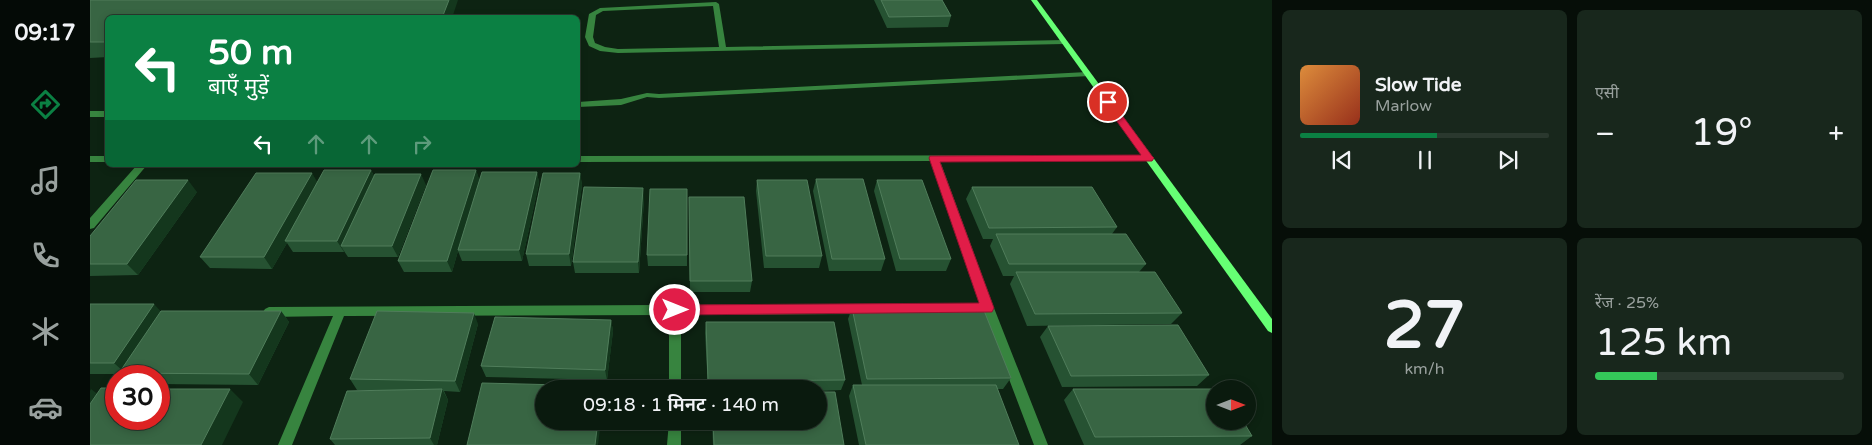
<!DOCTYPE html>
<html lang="hi">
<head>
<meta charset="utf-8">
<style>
	:root { --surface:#0a1a0e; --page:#18271c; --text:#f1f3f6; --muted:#99a19e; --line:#2a382e; --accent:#0b8043 }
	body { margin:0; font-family:"Varela Round","Noto Sans Devanagari",sans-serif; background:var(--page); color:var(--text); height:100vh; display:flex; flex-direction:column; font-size:19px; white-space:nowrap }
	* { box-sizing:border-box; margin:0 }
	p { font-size:16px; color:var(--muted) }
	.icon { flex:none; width:28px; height:28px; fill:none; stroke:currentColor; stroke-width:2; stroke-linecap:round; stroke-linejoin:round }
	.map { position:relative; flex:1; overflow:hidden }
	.drawer { display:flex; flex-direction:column; gap:10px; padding:10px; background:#060e08; width:600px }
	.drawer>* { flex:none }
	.guide { position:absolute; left:15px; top:15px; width:475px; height:152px; border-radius:8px; box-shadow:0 2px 8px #0003,0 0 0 1px var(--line); background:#0b8043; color:#fff; overflow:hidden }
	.needle { width:32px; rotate:90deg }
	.buttons { position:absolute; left:1116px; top:380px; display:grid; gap:10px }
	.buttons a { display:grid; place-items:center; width:50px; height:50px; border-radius:50%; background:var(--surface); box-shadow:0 2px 8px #0003,0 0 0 1px var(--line); font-size:25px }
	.speed { position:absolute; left:15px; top:365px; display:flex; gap:10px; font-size:25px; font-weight:700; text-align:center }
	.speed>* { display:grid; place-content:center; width:65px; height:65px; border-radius:50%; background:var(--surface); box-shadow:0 2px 8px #0003,0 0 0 1px var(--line); line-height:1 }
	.speed .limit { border:8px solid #d22; background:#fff; color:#111 }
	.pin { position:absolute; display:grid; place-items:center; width:42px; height:42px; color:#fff; margin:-21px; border:2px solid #fff; border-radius:50%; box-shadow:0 1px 5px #0007 }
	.me { position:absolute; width:55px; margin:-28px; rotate:90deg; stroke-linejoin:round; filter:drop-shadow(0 0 4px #0008) }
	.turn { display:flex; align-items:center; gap:18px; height:105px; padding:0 20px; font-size:22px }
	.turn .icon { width:65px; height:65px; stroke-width:2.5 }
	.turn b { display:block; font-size:35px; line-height:42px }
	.lanes { display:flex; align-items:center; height:48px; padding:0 20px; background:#0003; justify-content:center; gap:25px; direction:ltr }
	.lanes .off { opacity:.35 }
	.big { font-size:38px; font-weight:600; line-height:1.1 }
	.drawer .tile { flex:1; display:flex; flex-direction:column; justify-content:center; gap:8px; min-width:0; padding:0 18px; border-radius:8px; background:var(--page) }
	.drawer .dial { align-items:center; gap:0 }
	.dial b { font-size:65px; line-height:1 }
	.song { display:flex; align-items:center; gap:15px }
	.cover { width:60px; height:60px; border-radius:8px; background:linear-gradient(135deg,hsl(30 70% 55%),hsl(10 70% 35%)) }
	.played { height:5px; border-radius:2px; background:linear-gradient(90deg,var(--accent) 55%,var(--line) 55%) }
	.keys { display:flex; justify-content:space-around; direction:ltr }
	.heat { display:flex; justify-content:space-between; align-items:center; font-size:28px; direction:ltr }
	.charge { height:8px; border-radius:4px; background:linear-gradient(90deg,#34c759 25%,var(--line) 0) }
	.drawer .tiles { flex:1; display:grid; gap:10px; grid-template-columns:repeat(2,1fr) }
	.trip { position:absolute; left:445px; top:380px; width:292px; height:50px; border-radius:25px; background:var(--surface); box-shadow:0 2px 8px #0003,0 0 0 1px var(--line); font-weight:600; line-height:50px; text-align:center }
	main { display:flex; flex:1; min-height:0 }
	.dock { display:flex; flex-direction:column; width:90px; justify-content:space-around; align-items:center; background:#040a06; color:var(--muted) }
	.dock .icon { width:35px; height:35px }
	.dock .active { color:var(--accent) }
	.dock b { font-size:22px; color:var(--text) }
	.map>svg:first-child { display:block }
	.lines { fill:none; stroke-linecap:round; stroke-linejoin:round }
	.lane { fill:#37843f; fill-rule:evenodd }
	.street { fill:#37843f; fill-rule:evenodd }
	.secondary { fill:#66ff74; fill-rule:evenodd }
	.wall { fill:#265232 }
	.shaded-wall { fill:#14371d }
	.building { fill:#386543; stroke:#507d5b }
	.route { fill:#e11d48; stroke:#92132f }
</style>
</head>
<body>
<main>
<nav class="dock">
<b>09:17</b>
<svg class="icon active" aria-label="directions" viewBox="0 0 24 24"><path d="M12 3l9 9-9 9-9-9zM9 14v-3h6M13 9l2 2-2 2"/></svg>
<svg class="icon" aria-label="music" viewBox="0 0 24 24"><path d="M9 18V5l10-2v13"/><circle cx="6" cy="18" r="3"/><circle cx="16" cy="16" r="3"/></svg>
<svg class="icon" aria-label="phone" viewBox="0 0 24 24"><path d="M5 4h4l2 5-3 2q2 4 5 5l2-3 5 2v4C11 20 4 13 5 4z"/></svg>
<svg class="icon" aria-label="climate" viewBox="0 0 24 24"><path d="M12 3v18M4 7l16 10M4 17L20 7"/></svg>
<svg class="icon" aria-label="car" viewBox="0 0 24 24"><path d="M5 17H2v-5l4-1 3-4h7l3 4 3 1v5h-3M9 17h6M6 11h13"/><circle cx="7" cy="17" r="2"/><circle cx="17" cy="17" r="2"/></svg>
</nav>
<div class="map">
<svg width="1182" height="445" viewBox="0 0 1182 445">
	<rect width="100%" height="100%" fill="#0d2312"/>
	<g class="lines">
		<path class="lane" d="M626,2L629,4L636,47L974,40L978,42L974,44L528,53L510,51L499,46L495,37L499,14L510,8ZM623,6L629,47L528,49L515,47L505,43L503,37L506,15L513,11Z
			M997,72H1000V76L569,98L557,97L531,105L488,107V102L531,99L557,93L569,94Z
			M0,111H18V117H0Z"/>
		<path class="street" d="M1059,155L1062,156L1064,158L1062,160L850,161L904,308L958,445H944L892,308L841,161L488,162V156Z
			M0,156H18V162H0Z
			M47,165H57L4,228L0,229V218Z
			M774,304L778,306L780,309L778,312L774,314L591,315V389H579V315L254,316L202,445H188L243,316L179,317L175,315L173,312L175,309L179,307Z
			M579,421H591V445H577Z"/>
		<path class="secondary" d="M941,0H947L1182,319V333L1178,331Z"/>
	</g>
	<path class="wall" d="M0,0L18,18V57L0,58Z
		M784,0H852L861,16L858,27L797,28Z
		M281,170L284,176L336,185L308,257H258L254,251V252H203L197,243L182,269L120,268L110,257Z
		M386,170L389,180L447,172L449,183L432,261H372L368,251L362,272H314L308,261Z
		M490,173L492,185L481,266H439L436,254Z
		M726,179L795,259L791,271H739L723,191Z
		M667,180L732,256L729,268H674L666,191Z
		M787,180L861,259L856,271H806L784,191Z
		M882,187L1027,227L1022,234L1056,264L1049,272L1092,313L1081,324L937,326L920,284L924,276H913L900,246L903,239H893L876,199Z
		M597,189V266H558L557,255Z
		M107,192L48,275L0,276V236Z
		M599,197L662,281L660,292H600Z
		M554,200L549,273H485L483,262Z
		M0,304L70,311H191L199,322L168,385L69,384V376H33L30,374H0Z
		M762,308L921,378L913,389H907L929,445H769L759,396L763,385H772L758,319Z
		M521,320L523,331L517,380L396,377L391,366Z
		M616,322L755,380L751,390L729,391V389H618L615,333Z
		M388,324L370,392L354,391L358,400L347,445H227H245L240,439L288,390H267L260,379Z
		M958,326L1119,375L1107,386L972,387L950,337Z
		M983,389L1162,436L1150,445H994L974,400Z
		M622,421H729L754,445H623Z"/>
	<path class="shaded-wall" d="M359,0H368L362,18H352Z
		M281,170L286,181L251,246L254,251V252L247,241Z
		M386,170L390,181L368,250V251L362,272L357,261Z
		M447,172L449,183L432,261L429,250Z
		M222,173L229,185L195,241L197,243L182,269L174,257Z
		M490,173L492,185L481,266L479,254Z
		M331,174L336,185L308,257L302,246Z
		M98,180L107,192L48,275L37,264Z
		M553,188L554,200L549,273L548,262Z
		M64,304L75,316L35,373L24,363Z
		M191,311L199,322L168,385L159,374Z
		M384,313L388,324L370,392L365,381Z
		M521,320L523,331L517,380L515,370Z
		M1,389L18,402L0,430V391Z
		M140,389L153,402L132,445H111Z
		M352,389L358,400L347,445H344L340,438Z
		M508,421H511L508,445H505Z"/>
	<path class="building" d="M0,0H359L352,18H18V42H0Z
		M791,0H852L861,16L799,17Z
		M234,170H281L247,241H195Z
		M343,170H386L357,261H308Z
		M392,172H447L429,250H368Z
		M166,173H222L174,257H110Z
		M453,173H490L479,254H436Z
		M285,174H331L302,246H251Z
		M726,179H773L795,259H742Z
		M46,180H98L37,264H0V236Z
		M667,180H717L732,256H676Z
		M787,180H832L861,259H810Z
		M494,187L553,188L548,262H483Z
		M882,187H1002L1027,227L899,228Z
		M560,189H597V255H557Z
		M599,197H654L662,281H600Z
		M906,234H1036L1056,264H919Z
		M926,272H1065L1092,313L945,314Z
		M0,304H64L24,363H0Z
		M762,308H893L921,378L777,379Z
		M71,311H191L159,374L29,373Z
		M287,311L384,313L365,381L260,379Z
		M405,317L521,320L515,370L391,366Z
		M616,322H744L755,380L618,381Z
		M1088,325L1119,375L981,376L958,326Z
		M392,383L512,386V389H454V421H508L505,445H377Z
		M763,385H906L929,445H776Z
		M11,388H26V419H69V389H140L111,445H0V404Z
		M352,389L340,438L240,439L257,391Z
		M983,389H1132H1125V421H1153L1162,436L1005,437Z
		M729,392H745L754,445H624L623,421H729Z"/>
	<path class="route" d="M1018,99L1021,100L1062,156L1064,158L1062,161L850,162L904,308L902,312L585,315L581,313L579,310L581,306L585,305L889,303L839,158L840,156L1051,155L1013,102Z"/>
</svg>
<div class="buttons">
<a><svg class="needle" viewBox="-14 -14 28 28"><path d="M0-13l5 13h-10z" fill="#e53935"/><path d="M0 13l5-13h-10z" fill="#99a19e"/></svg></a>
</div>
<div class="speed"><div class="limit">30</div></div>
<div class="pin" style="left:1018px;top:102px;background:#d93025"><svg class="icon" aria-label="arrive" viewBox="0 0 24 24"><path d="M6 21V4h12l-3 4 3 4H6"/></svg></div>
<svg class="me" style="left:585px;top:310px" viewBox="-20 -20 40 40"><circle r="17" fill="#e11d48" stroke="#fff" stroke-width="3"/><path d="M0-11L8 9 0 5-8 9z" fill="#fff"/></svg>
<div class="trip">09:18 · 1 मिनट · 140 m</div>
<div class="guide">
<div class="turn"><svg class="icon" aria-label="left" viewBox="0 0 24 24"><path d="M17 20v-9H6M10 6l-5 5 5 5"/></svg><div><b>50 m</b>बाएँ मुड़ें</div></div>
<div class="lanes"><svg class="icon" aria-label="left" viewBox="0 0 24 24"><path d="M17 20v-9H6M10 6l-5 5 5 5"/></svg><svg class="icon off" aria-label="ahead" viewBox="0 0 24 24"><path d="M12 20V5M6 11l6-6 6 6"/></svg><svg class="icon off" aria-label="ahead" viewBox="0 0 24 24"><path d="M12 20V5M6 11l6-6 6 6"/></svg><svg class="icon off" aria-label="right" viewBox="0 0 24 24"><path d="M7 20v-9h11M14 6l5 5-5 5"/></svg></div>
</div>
</div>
<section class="drawer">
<div class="tiles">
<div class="tile">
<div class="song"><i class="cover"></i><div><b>Slow Tide</b><p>Marlow</p></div></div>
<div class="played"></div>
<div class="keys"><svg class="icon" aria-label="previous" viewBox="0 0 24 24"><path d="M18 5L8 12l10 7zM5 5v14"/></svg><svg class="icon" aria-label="pause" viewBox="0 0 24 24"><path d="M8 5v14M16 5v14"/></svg><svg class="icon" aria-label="next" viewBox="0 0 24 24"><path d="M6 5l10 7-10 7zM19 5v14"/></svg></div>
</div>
<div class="tile"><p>एसी</p>
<div class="heat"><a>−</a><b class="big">19°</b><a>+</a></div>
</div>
<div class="tile dial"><b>27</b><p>km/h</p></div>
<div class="tile"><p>रेंज · 25%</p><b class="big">125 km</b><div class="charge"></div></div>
</div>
</section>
</main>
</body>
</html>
